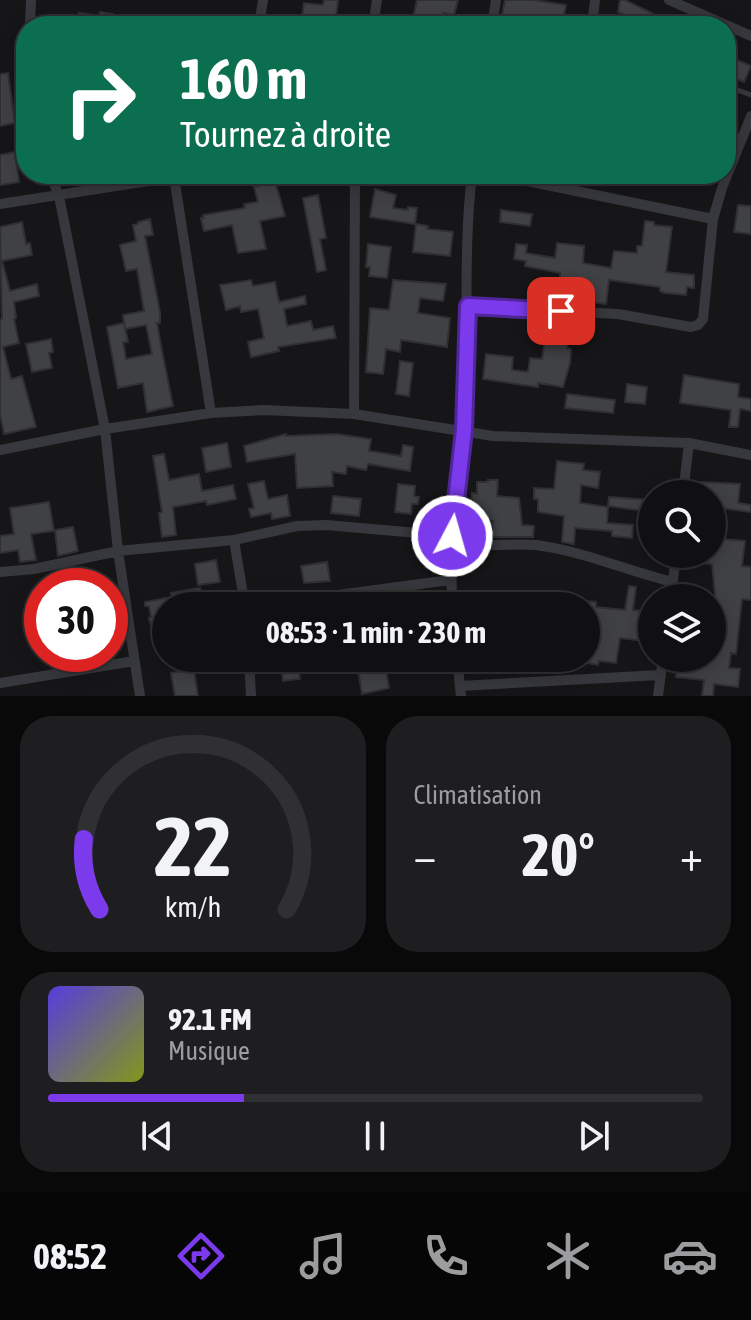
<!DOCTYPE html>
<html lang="fr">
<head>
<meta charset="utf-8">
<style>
	:root { --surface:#101012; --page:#1e1e20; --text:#f1f3f6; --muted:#9c9d9f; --line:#303032; --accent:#7c3aed }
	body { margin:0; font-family:"Asap Condensed",sans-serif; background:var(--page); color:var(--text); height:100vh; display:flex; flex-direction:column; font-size:30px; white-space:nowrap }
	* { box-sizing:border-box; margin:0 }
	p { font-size:26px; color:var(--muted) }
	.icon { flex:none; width:44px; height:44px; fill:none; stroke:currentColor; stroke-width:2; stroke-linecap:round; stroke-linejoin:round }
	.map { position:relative; height:696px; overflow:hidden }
	.panel { display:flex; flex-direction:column; gap:20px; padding:20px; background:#09090a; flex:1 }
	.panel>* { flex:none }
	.banner { position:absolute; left:16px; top:16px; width:720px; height:168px; border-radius:32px; box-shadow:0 4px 20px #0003,0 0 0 2px var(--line); background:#0b6e4f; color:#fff; overflow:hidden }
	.fabs { position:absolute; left:638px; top:480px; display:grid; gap:16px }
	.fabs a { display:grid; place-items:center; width:88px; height:88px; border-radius:50%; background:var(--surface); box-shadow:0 4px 20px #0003,0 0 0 2px var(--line); font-size:40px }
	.speed { position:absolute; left:24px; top:568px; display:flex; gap:16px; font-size:40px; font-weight:700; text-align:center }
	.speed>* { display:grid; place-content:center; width:104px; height:104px; border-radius:50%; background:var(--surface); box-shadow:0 4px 20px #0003,0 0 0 2px var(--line); line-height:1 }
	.speed .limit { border:12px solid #d22; background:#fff; color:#111 }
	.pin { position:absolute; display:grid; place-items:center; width:68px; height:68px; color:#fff; margin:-34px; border-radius:16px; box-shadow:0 4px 12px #0006 }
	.me { position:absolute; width:88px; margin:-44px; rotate:6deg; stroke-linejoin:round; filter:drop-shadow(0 0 6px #0008) }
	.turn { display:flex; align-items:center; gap:28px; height:168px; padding:0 32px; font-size:36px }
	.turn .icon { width:104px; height:104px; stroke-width:2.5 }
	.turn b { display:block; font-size:56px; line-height:68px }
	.big { font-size:60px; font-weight:700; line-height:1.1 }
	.panel .tile { flex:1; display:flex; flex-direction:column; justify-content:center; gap:12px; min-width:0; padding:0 28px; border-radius:32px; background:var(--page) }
	.panel .dial { align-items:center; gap:0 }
	.dial svg { height:208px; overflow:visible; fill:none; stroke:var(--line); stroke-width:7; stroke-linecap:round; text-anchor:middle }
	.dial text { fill:var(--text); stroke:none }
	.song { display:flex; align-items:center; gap:24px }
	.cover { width:96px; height:96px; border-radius:12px; background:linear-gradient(135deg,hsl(250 70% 55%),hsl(70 70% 35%)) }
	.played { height:8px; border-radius:4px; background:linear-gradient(90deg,var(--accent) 30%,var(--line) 30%) }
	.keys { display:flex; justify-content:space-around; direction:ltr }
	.heat { display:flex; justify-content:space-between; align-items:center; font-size:44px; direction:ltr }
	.panel .tiles { flex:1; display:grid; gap:20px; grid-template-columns:1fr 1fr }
	.tile:last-child { grid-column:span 2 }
	.trip { position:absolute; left:152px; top:592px; width:448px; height:80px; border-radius:40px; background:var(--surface); box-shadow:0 4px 20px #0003,0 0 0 2px var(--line); font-weight:700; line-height:80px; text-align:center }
	.dock { display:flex; height:128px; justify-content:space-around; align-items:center; background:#060607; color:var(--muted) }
	.dock .icon { width:56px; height:56px }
	.dock .on { color:var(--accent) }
	.dock b { font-size:36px; color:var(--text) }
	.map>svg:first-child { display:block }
	.building { fill:#404145; stroke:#303034; stroke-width:2 }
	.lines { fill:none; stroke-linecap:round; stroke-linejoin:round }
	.lane { stroke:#37383d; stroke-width:5 }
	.street { stroke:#37383d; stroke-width:10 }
	.route-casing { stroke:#51269a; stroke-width:20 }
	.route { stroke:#7c3aed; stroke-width:14 }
</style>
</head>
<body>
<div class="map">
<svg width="751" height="696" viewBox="0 0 751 696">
	<rect width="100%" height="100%" fill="#161618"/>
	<path class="building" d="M324,0H338L335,26H320L321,20L302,17L304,3L323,5Z
		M417,0H458L454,15L443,13L440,26H411Z
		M505,0H533L566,5L564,16L585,20L584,26L530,21L529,26L500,25Z
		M620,0H625L678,26H655L618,12Z
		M100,12L113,14L112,26H77L79,13L100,16Z
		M726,55L751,66L744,82L726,74Z
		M8,73L15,123L0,126V74Z
		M15,152L19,182L0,185V155Z
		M274,178L285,216L260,221L266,249L238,253L232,225L204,231L201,218H204L203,215L245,208L244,204L258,202L254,187L259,186L258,181Z
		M375,189L396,195L393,208L408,210V207L417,208L415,224L370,217Z
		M318,195L326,238L320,239L326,270L317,272L303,198Z
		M738,205L751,206V234L734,232Z
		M501,210L532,214L530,226L500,222Z
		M150,219L153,235L145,236L160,312V323H157L162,351L173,406L147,412L143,383L118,388L107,327L124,323L128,342H123L126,359L152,354L146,325L125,329L123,315L144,311L137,269L126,271L120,245L136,241L133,225L138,224V222Z
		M645,221L654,222V225L672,227L666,272L694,275V288L687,287L686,295L665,293L660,291V287L609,280L606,304L578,301L580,280L560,278V273L525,266L526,261L514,259L516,244L527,245L526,253L555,258L557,243L584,246L583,263L611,268L614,251L637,253V246H642Z
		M22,222L26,244L30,243L32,255L2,261L10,291L37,284L39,296L14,302L16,318L14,319L19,343L3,347L11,379L22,376L36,427L4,434L0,414V320L2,319L0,227Z
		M416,224L428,226L427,229L453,232L450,256L413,252Z
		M368,244L391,247L387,278L369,276L370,267H366Z
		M251,280L253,286L275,282L279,302L305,296L306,304L284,309L287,326L311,321L313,330L333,326L336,338L278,347L279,351L251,357L248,342L264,338L258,309L241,312L240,306L226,310L220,285Z
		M393,280L446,284L443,301L420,298L418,313L450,318L447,347L401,340L400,352L386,349L383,374L366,372L370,308L389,310Z
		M546,332L569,335L567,348L571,349L570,363L563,387L538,383V387L483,379L486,354L513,357L512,370L528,372L530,358L542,359Z
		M51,339L53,352L49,353L52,368L32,372L26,344Z
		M400,361L413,363L409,396L396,394Z
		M684,375L739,384L738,397L751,399V411L740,409L738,427H729L731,410L680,403Z
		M627,384L647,387L645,404L625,402Z
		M567,394L615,400L613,413L565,408Z
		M286,434V436L336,434L371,439L369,451L401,456L403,445L413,447L410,471L368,464L366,470L347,466L346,474L332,472L333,486L297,488L295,454L247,462L244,446Z
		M227,443L231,467L206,472L202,448Z
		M164,454L169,480L199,474L202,491L233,485L236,499L207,505L206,501L173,507L176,535L162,537L159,513L162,512L153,456Z
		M557,461L584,464L583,470L600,472L598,488L581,485L580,503L608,507L607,523L633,525L632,538L612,536V531L575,528L574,544L562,542L564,516L538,512V499H534V488L554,489Z
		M488,480H498L497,496L519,498L522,525L534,526L533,537H491L493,521L471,520L472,493L477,494V482H488Z
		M264,481L268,499L287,495L290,516L272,519L271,513L251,517L249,509L254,508L248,484Z
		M701,482L740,484L738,503L751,505V512L712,507L713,494H700Z
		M398,484L415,486L414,496L419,497L418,504H412L411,514L395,512Z
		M333,496L361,499L359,516L331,513Z
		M609,497L652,500V512L608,506Z
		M49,502L54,531L31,534L36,560L20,562L18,550L0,553V536L14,534L10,508Z
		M73,527L78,551L58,556L55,530Z
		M712,538L745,541L742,566L751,567V600L742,599L736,654L731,653L729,668L740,669L738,687L714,684L713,696H702L704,680L676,677L677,665L690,666L691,658H712L715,594L712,564L688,562L689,554H712Z
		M216,560L220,582L198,585L195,564Z
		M327,562L330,581L304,583L301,566Z
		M629,586L636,587L633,610L652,611L650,629H646L644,641L620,638L616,663L599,661L598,665L587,663L592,636L586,635V601L596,602V607L625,610Z
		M200,588L203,604L166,606V637L157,638V635L154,636L149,618L151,617L149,606H145V602L172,597L171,593Z
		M512,597L543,601V606H492L493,598L512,600Z
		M280,658H297L300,679L283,681Z
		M356,658H394L396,667L386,669L389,688L362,694Z
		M193,664L198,696H175L171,673L183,671L182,665Z"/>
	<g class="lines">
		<path class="lane" d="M732,88L751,95"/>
		<path class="street" d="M669,0L751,36
			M30,26L31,0
			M259,26L263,0
			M373,26L377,0
			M492,26L496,0
			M592,26L595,0
			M50,174L59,196L105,429L118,551L140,696
			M493,174L713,219
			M174,177L211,413
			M568,189L570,174
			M0,204L193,174
			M468,306L618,314L691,327L698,325L703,319L713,219L722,188L751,116
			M354,414L355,174
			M0,450L105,429L211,413L264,410L354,414L493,436L689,443L751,455
			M683,494L689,443
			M234,540L245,606
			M0,572L34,569L118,551L234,540L297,526L326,525L452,536C478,551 507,542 536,545C583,551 627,571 673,582
			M671,598L676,554
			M256,606L450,580
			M453,606C447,546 459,489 464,430C470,344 462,259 472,174
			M249,658L251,696
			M457,658L461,696
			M0,683L134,661
			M460,686L660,675
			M658,696L663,658"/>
	</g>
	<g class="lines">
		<defs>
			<path id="route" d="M452,536L464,430L468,306L561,311"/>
		</defs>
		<use href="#route" class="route-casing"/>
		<use href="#route" class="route"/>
	</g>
</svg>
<div class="fabs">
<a><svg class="icon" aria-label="search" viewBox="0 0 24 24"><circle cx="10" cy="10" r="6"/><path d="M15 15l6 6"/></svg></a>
<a><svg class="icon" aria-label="layers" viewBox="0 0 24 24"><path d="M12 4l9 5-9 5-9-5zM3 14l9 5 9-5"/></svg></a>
</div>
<div class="speed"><div class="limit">30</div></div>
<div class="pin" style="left:561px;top:311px;background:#d93025"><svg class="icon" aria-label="arrive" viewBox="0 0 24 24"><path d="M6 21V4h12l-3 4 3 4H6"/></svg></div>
<svg class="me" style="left:452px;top:536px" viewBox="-20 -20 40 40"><circle r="17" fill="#7c3aed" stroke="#fff" stroke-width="3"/><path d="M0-11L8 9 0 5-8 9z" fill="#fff"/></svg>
<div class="trip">08:53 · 1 min · 230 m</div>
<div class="banner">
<div class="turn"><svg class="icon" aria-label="right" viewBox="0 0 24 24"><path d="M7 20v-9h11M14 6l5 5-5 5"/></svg><div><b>160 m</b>Tournez à droite</div></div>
</div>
</div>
<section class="panel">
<div class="tiles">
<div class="tile dial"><svg viewBox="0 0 100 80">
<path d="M14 69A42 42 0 1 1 86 69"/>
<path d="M14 69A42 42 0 0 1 8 42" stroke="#7c3aed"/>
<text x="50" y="56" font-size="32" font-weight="700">22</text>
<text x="50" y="72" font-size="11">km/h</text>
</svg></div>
<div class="tile"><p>Climatisation</p>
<div class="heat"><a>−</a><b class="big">20°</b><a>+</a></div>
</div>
<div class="tile">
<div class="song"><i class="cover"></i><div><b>92.1 FM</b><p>Musique</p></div></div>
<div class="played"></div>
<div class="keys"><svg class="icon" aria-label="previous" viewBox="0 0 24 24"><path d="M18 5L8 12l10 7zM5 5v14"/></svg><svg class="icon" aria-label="pause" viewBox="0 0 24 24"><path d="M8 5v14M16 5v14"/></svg><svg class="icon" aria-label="next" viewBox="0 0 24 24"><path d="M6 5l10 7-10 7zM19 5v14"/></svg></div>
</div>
</div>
</section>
<nav class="dock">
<b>08:52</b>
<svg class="icon on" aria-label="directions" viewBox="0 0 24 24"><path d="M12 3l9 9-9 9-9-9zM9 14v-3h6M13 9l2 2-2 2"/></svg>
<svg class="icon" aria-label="music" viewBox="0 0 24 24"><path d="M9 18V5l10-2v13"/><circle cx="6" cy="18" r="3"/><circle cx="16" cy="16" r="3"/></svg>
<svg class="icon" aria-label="phone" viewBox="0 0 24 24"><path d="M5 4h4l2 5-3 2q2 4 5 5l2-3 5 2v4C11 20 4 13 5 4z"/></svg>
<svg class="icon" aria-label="climate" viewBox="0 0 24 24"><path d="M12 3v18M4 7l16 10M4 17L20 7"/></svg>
<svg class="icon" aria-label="car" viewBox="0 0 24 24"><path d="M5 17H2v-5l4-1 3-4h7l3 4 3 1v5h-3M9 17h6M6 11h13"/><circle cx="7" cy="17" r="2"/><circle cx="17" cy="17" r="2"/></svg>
</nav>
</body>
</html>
